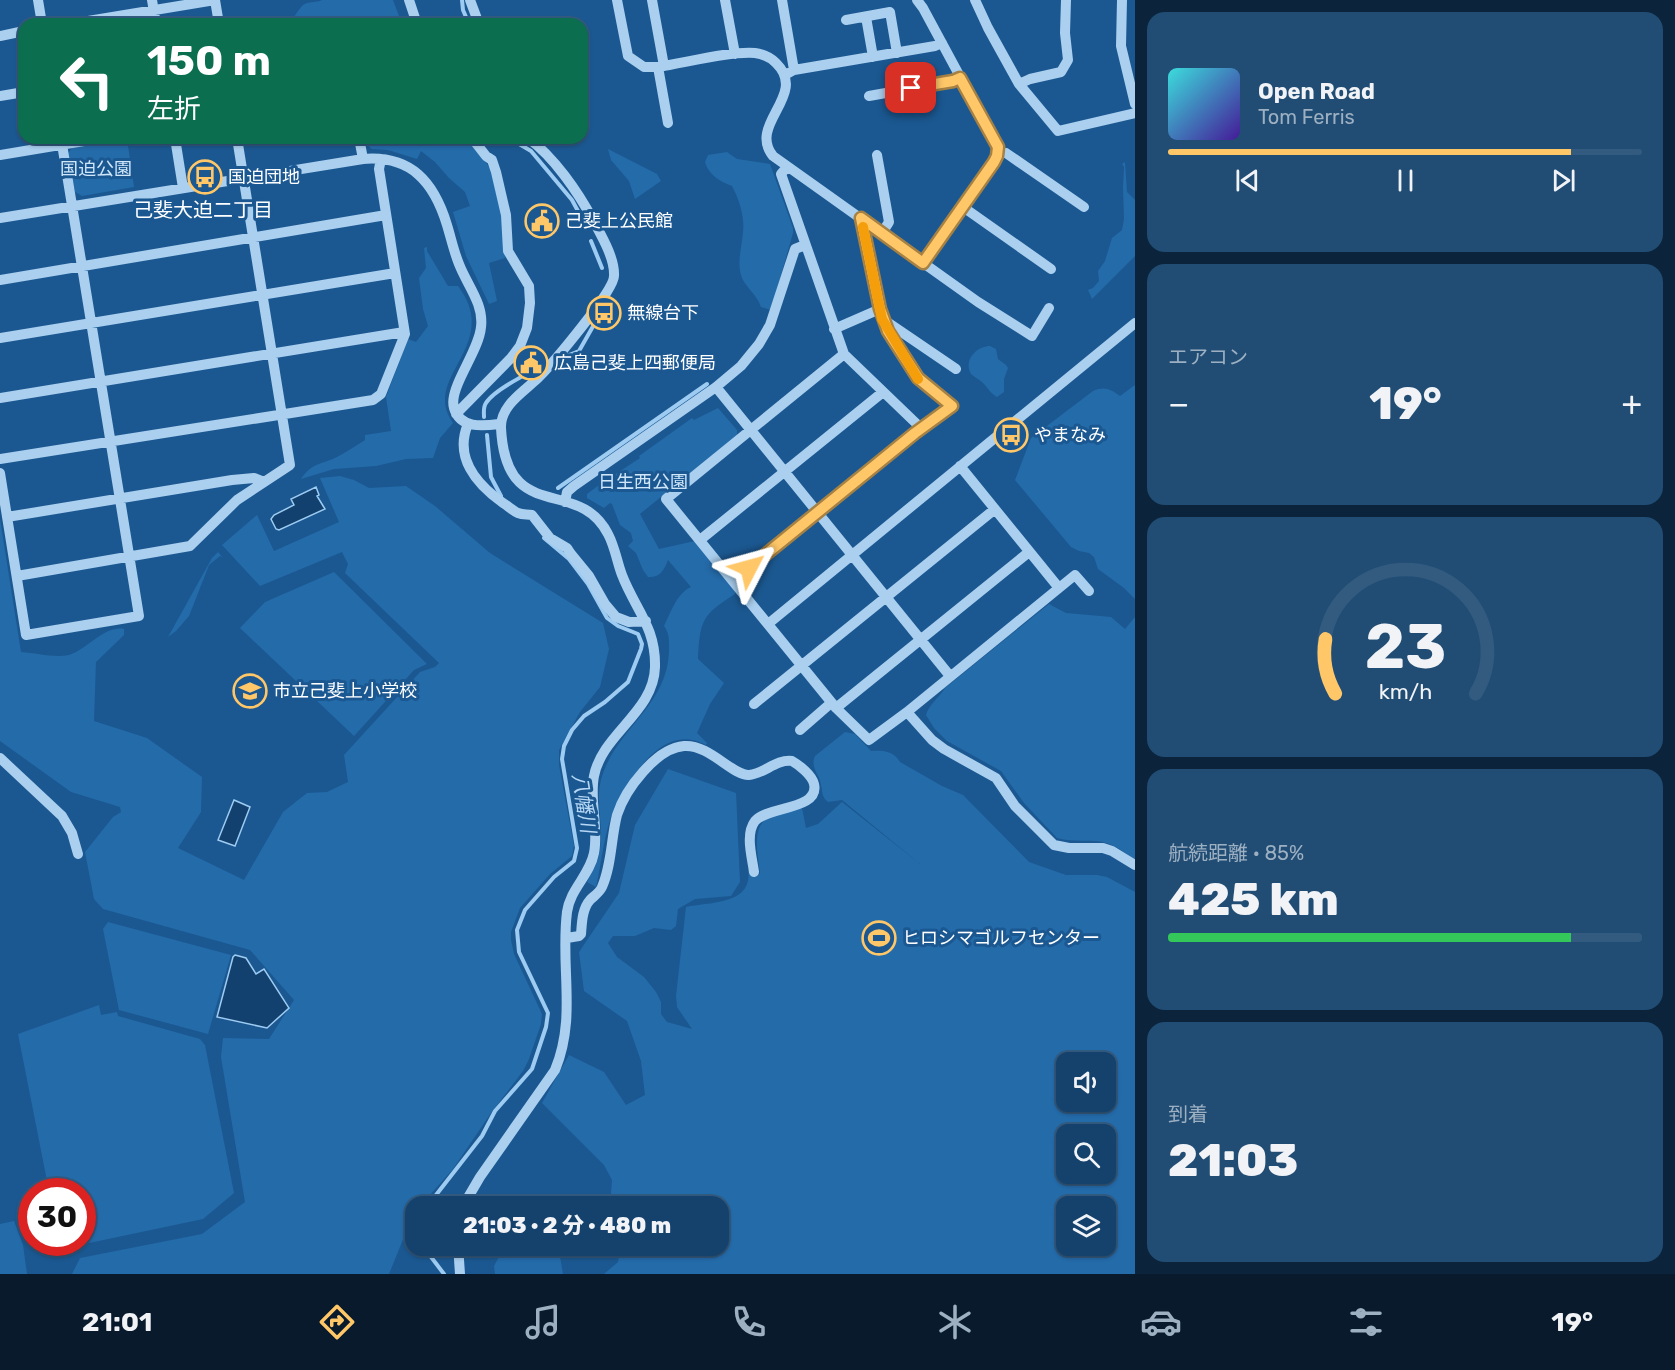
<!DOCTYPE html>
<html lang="ja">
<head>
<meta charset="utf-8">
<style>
	:root { --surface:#14426d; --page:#214d75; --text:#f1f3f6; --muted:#9db0c2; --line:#335b80; --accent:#ffc768 }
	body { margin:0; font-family:Rubik,"Noto Sans JP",sans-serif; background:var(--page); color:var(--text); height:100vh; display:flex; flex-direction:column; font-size:22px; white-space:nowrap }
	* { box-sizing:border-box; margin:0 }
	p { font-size:20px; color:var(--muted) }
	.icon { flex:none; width:33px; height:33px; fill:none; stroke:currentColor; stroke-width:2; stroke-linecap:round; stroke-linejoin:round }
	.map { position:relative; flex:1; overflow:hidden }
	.sheet { display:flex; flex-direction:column; gap:12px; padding:12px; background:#0b243c; width:540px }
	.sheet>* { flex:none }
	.top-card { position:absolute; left:18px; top:18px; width:570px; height:126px; border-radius:18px; box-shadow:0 2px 4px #0004,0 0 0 2px var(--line); background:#0b6e4f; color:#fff; overflow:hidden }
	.controls { position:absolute; left:1056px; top:1052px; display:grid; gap:12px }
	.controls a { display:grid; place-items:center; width:60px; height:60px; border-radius:12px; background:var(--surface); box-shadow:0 2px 4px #0004,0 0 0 2px var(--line); font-size:30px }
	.speed { position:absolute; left:18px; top:1178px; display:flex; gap:12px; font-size:30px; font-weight:700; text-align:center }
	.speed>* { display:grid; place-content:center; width:78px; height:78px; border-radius:50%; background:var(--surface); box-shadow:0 2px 4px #0004,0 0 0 2px var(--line); line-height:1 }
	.speed .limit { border:9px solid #d22; background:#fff; color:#111 }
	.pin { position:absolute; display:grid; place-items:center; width:51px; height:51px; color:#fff; margin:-26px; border-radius:12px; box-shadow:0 3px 9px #0006 }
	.me { position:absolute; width:66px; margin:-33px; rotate:51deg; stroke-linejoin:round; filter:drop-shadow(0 0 4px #0008) }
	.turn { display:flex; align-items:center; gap:21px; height:126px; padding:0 30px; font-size:27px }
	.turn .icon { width:78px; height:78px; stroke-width:2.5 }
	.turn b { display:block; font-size:42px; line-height:51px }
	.big { font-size:45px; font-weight:800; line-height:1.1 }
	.sheet .tile { flex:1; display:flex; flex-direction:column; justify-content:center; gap:9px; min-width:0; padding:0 21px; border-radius:18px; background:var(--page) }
	.sheet .dial { align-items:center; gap:0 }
	.dial svg { height:156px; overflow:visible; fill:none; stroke:var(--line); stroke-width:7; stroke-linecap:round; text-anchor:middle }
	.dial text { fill:var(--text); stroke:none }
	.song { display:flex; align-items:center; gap:18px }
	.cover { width:72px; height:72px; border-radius:9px; background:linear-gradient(135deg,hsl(180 70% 55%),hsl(260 70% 35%)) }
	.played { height:6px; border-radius:3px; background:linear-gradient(90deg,var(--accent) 85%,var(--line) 85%) }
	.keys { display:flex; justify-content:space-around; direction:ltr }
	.heat { display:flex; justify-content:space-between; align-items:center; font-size:33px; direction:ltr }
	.charge { height:9px; border-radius:4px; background:linear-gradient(90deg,#34c759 85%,var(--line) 0) }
	.trip { position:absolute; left:405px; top:1196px; width:324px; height:60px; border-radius:18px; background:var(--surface); box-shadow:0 2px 4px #0004,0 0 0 2px var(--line); font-weight:800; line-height:60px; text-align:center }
	.menu { display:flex; height:96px; justify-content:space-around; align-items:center; background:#081a2c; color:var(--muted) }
	.menu .icon { width:42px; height:42px }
	.menu .on { color:var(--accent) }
	.menu b { font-size:27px; color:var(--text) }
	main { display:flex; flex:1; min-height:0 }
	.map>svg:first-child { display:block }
	.green { fill:#246baa; fill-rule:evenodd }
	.water { fill:#12416f; stroke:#9dcbf1; stroke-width:1.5 }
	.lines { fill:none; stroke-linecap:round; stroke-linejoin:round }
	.stream { stroke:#9dcbf1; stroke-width:4 }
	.minor { stroke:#aacfef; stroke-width:10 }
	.route-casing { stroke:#a68144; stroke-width:15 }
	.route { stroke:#ffc768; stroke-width:10 }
	.slow { stroke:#f59e0b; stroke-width:10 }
	.labels { text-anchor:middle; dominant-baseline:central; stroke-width:6; stroke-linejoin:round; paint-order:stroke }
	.park-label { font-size:18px; fill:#d0e7fa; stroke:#1b5891 }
	.poi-label { font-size:18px; fill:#fff; stroke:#1b5891; text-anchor:start }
	.neighbourhood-label { font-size:20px; fill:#fff; stroke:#1b5891 }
	.water-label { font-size:20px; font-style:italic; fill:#b6d8f6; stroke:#1b5891 }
</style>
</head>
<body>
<main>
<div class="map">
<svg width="1135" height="1274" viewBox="0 0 1135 1274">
	<rect width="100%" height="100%" fill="#1b5891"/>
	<path class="green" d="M322,0H393L402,24H287C294,19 297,11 303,5C308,1 316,3 322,0Z
		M365,138H468L490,168L503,221L505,258L489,263L497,301L489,304L466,256L453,212L470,206L465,192L449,178L435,162L421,151L417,159L388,150L372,149L366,144Z
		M127,139L134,187L82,196L75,192L68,153L73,147Z
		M608,149L657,174L661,181L635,199L629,181L611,160Z
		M727,152L737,159L770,164L793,228V233L771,310L761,307C757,294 743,285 741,275C737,261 742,246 743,232C745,217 739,199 732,186C720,182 708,174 705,162L708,155Z
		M1125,162L1127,192L1135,200V256L1092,299L1088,290L1093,288L1099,281L1098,271L1105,261L1112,238L1122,230L1124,219L1123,187L1124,167L1122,164Z
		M427,247V251L448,286H458C503,346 420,377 453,423L440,438L433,458L406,459L376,466L334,469L301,479C312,463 319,465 335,458C345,453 355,446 365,440V435L391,431L386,397L408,339L416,342L428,326L423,309L419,278L426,268L424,248Z
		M990,346L996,349L998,359L1006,365L1008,368L1004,379V392L997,397C990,393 988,388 983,383C980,380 974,377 971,374C963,360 977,346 990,346Z
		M1135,385V599L1124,588L1098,569L1094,557L1089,553L1079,551L1071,547L1015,480L1031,438L1093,391C1105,386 1110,389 1120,396Z
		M718,408L737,430V435L640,514L659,549L695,541L735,591V594C702,615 700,620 698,659L724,683L710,704L697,733L707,743L706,745C672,727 648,755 630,781C624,790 617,799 614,809C604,833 602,861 596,887L587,882C593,871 599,861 600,848C604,826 595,802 601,780C614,730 667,707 669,652C669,642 670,634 664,626C671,612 677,593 691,587L668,560C664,570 660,578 648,577L643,570L636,553L628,546L633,541L631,533L620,525L612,504L610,503L604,508L587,498V494L599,485L605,490L607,488L602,483L640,458L639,456L692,418L694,420Z
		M340,476L354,480L369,488L406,486L435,506L490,553L603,623L609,649L600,687L580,712L559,750V765L574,846L572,856L550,874L520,908L511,932V940L514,954L542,1014L541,1024L529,1059L523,1071L491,1113L453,1169L420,1206H416L415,1210L389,1274H72L80,1258L202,1234L245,1202L221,1057L223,1038L269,1039L294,1000L250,950L103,909L94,899L85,852L113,817L121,812L120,807L71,792L0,741V519L21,652C36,653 54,658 69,655C87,650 104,625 124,629V635L96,662L94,721L147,738L202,777L201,812L178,848L244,880L283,812L307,793L327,792L348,782L344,755L420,672L435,667L439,663L345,573L348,564L342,552L260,586L222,545L257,515L274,551L339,522L320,478Z
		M218,552L223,558L220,556L209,565L189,616L176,631L168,637L212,558Z
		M334,572L427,664L414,670L354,736L240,628L265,602Z
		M1049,604L1066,613L1111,617L1125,629L1135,617V861C1123,851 1112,842 1096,841C1083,840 1070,842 1057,838L1024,803L1001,771L947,741L934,728L926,715C929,704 940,697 945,688Z
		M845,732L855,734L871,751C883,750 894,751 900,762L942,786L963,795L1029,862L1066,875H1097L1107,877L1135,892V1274H604L618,1262L621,1245H718V1206H610L612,1180L604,1165L542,1103L569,1055L604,1072L626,1105L645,1095L641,1061L627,1021L584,991L579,952L619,893L635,825L668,769L736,793L740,882L731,896L695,899L678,909L676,926L671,930L654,928L635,936H613L608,943L617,957L644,977L656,992L661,1002V1014L667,1022L692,1029L677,1007L676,996L686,907C710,902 754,905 748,869L760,874C759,859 751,830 766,819C775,813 792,811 802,808L806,828L818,824L842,802L920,864L842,800L828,802C821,796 823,793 821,785C819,773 810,768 815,756ZM1066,1062H1106V1101H1066ZM1066,1134H1106V1173H1066ZM1066,1206H1106V1245H1066Z
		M108,922L231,955L208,1034L119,1010L103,929Z
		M99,1005L101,1015L117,1012L118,1016L200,1039L205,1045L234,1193L203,1219L75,1246L74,1242H82V1191H49L18,1034Z
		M14,1221L23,1245L27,1274H0V1224Z
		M505,1245H558L563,1274H495L494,1266Z"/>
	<path class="water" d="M316,487L319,495L317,496L325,509L279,530L276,529L271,519L274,515L294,505L291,499Z
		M234,800L250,807L235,846L218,840Z
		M235,955L246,958L256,974L264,969L289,1008L267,1028L217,1017L233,957Z"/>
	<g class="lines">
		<path class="stream" d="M462,0L463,10L469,24
			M509,138L531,151L572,200L586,226
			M591,241L602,268
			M559,359L579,351L600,314
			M484,417C484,412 483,407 486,403C494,390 531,371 546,365
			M487,435L491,477L501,496
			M558,488L707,384
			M430,1206L436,1195L482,1136L495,1111L532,1069L546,1027L548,1013L519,952L517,930L525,910L554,877L574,861L577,848L562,759L564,746L572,730L584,716L605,702L628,682L641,649L642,644L638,634L618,626L607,618L588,584L569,559L544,538
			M422,1245L444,1274"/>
		<path class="minor" d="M38,0L42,24
			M152,0L156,24
			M215,0L219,24
			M409,0L417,24
			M470,0L479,24
			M617,0L628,56L644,67H658C685,63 730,51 755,53C763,54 770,57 776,63C809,95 747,124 773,156L978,302L1032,336L1049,308
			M652,0L664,66
			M725,0L735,54
			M782,0L794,70
			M917,0L923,8L998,147L997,156L994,162L923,263
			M975,0L988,28L1019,84L1058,131L1135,113
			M1122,0L1121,46L1135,104
			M866,17L873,57
			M846,20L890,12L897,53
			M70,24L215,0
			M0,36L24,31
			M658,67L668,123
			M785,75L794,70L935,46L942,43
			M1019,84L1030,79L1061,72L1068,60L1065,33L1066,0
			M0,96L24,92
			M869,96L953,81L960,78
			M175,138L183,188
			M359,138L363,159
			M998,152L1006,153L1084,207
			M0,155L102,138
			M877,155L889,222L882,233
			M787,167L781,174L844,354L922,429
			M963,207L1051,269
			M0,218L363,159C411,155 434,182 447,225C451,238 454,252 459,264C467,285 484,304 481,327C479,352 448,388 454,408C460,429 483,426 500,424
			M0,280L386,215
			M884,320L956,369
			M834,329L880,309
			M0,338L395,273
			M844,354L666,499L836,708L869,740L907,712L1075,575L1089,591
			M716,387L950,676
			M0,398L404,332
			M456,414L511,358L520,346L527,328L530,303L529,286L508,251L506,215L496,172L492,160L486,156L472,138
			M468,424C454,457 476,484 503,503C508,506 513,511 518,513C523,515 527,514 532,515L550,538L567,548L571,554L589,576L605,604L616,617L629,622L646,621
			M0,459L373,400L381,394L405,334L379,169L381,159
			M960,466L1059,588
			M0,473L26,635L139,616L61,138
			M565,502L567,492L574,486L716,387L741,366L759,344L770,325L795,249L805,245
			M7,517L232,480L254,478L264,482
			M700,540L883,392
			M17,576L190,546L237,500L290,465L237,138
			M733,581L915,433L952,406L918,378L888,331L880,309L861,218
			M768,624L1135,323
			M754,704L995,509
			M836,708L1029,552
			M907,712L932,740L944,749L996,778L1015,806L1054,845L1069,848H1103L1112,851L1135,865
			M800,730L831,703
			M0,758L62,816L72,833L78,854
			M567,938L579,936L581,934C582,923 582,909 590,900C594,896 600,892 602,887C612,864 611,838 617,815C625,790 656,748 684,746C709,744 733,776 749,775C764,774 776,759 792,761C799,765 812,775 814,784C820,810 768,806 755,821C745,834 752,857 754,872
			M463,1206L480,1177L555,1070C577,1017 560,967 567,912C570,889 590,875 594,853C599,828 589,801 594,776C602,734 654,712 655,667C656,627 635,609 622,575C617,562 615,547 608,534C578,475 506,527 501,428C500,405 525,391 539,377C553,363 614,291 614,276C615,258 601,235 593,220C578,192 554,157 528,138
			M458,1245L460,1274"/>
	</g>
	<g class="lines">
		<defs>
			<path id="route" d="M749,568L915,433L952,406L918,378L888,331L880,309L861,218L923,263L994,162L997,156L998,147L960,78L953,81L911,88"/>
		</defs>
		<use href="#route" class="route-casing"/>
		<use href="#route" class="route"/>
		<path class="slow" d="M863,227L882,319L918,379"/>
	</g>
	<defs>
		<symbol id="bus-ring" viewBox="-11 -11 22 22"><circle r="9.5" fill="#1b5891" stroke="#ffc768" stroke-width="1.5"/><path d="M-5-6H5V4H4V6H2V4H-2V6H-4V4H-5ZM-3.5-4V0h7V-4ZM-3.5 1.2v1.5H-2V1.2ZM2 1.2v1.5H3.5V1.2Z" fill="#ffc768"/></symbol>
		<symbol id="civic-ring" viewBox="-11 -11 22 22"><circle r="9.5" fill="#1b5891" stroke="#ffc768" stroke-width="1.5"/><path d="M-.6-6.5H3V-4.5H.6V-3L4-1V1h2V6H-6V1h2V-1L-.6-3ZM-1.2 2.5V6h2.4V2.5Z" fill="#ffc768"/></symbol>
		<symbol id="school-ring" viewBox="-11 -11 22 22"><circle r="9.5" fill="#1b5891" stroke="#ffc768" stroke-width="1.5"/><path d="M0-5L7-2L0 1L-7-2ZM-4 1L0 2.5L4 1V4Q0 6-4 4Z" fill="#ffc768"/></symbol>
		<symbol id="stadium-ring" viewBox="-11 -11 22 22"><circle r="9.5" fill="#1b5891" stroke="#ffc768" stroke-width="1.5"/><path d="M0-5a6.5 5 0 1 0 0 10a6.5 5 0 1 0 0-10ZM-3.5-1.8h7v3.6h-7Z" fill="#ffc768"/></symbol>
	</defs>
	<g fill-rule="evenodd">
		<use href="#bus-ring" x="186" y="158" width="38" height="38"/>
		<use href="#civic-ring" x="523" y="202" width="38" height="38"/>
		<use href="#bus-ring" x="585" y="294" width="38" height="38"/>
		<use href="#civic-ring" x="512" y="344" width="38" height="38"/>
		<use href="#bus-ring" x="992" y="416" width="38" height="38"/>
		<use href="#school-ring" x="231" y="672" width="38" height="38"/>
		<use href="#stadium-ring" x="860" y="919" width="38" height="38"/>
	</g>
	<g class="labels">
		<g class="park-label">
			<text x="96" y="169">国迫公園</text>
			<text x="643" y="482">日生西公園</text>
		</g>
		<g class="poi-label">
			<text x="228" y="177">国迫団地</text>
			<text x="565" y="221">己斐上公民館</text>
			<text x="627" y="313">無線台下</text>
			<text x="554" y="363">広島己斐上四郵便局</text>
			<text x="1034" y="435">やまなみ</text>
			<text x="273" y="691">市立己斐上小学校</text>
			<text x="902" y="938">ヒロシマゴルフセンター</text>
		</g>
		<g class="neighbourhood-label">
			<text x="203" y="210">己斐大迫二丁目</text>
		</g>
		<g class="water-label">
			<text transform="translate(584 803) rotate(81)">八幡川</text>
		</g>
	</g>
</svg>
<div class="controls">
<a><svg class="icon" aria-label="sound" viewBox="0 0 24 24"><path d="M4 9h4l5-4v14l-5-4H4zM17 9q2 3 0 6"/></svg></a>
<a><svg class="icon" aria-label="search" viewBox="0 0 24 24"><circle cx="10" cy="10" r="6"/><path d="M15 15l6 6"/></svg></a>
<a><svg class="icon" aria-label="layers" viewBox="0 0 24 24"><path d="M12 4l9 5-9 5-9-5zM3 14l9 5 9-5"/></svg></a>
</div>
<div class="speed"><div class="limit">30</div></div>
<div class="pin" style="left:911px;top:88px;background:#d93025"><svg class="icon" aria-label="arrive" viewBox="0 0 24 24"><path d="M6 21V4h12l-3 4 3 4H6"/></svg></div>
<svg class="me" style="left:749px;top:568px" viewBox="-20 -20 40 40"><path d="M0-17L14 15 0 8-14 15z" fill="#ffc768" stroke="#fff" stroke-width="4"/></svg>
<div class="trip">21:03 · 2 分 · 480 m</div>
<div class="top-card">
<div class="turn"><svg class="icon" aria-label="left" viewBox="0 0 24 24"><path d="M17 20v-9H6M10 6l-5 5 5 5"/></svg><div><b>150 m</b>左折</div></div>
</div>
</div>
<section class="sheet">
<div class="tile">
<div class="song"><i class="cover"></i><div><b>Open Road</b><p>Tom Ferris</p></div></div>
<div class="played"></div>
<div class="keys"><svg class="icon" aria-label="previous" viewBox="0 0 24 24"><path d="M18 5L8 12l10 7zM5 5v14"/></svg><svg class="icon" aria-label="pause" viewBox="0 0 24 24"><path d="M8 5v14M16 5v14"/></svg><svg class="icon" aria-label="next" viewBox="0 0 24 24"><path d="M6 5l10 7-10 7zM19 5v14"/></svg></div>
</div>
<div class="tile"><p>エアコン</p>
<div class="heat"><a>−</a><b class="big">19°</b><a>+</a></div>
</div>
<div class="tile dial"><svg viewBox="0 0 100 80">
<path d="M14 69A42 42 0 1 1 86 69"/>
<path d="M14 69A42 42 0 0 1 9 41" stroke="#ffc768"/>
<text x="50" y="56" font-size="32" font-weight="700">23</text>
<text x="50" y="72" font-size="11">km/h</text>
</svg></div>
<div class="tile"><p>航続距離 · 85%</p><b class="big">425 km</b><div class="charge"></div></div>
<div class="tile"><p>到着</p><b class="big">21:03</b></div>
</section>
</main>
<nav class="menu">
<b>21:01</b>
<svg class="icon on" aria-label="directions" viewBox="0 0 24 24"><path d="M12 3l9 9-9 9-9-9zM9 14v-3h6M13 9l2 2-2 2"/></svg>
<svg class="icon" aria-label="music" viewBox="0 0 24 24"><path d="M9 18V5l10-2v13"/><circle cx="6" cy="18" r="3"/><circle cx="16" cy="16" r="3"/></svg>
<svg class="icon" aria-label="phone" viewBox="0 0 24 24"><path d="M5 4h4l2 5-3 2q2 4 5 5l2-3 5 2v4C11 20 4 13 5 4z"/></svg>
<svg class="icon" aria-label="climate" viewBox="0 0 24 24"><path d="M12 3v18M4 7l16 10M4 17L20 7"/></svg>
<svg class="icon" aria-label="car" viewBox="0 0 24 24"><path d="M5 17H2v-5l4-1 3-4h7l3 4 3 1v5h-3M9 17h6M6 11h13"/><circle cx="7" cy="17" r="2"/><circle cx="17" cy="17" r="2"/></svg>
<svg class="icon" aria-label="filters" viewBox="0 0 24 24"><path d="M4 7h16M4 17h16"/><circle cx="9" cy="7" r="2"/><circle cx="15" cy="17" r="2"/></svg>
<b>19°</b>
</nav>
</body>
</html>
